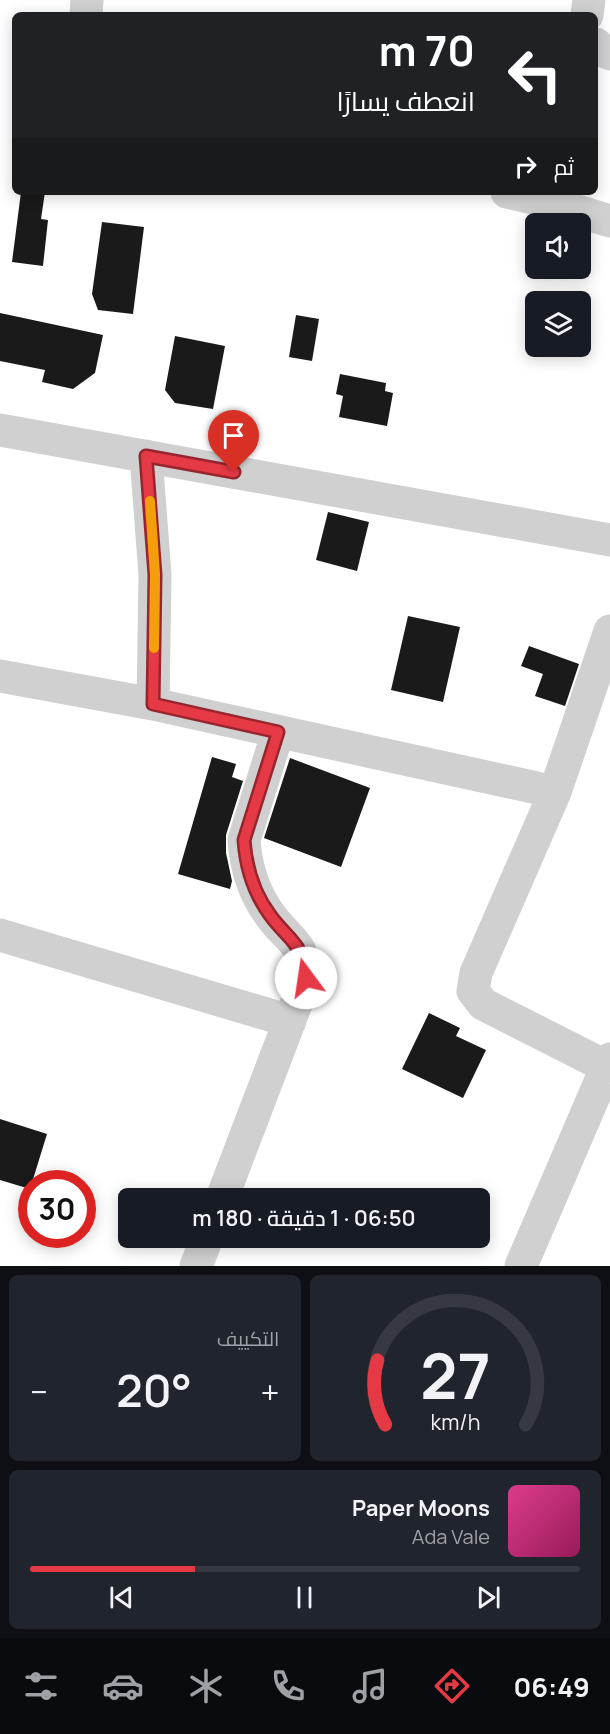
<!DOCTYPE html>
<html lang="ar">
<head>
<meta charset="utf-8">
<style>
	:root { --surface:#171b24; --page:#20242c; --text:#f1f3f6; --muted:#9ea1a6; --line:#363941; --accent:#e63946 }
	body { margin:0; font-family:Manrope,Cairo,sans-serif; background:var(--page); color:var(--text); direction:rtl; height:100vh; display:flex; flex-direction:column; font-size:22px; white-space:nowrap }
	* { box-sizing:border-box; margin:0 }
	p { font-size:20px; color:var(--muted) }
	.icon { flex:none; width:33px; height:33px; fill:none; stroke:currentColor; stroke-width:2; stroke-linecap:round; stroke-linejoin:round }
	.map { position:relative; height:1266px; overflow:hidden; direction:ltr }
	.sheet { display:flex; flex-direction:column; gap:9px; padding:9px; background:#0d0f14; flex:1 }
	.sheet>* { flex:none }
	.top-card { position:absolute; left:12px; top:12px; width:586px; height:183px; border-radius:9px; box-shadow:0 3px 15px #0003; direction:rtl; background:#202124; color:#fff; overflow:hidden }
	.tools { position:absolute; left:525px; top:213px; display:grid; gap:12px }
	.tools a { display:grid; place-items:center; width:66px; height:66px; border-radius:9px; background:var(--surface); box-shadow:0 3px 15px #0003; font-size:30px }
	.speed { position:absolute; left:18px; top:1170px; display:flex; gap:12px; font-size:30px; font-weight:700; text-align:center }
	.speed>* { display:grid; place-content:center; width:78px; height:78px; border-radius:50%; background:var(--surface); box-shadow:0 3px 15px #0003; line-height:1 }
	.speed .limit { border:9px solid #d22; background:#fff; color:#111 }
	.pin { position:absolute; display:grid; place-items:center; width:51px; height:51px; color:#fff; margin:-62px -26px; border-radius:50% 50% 50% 0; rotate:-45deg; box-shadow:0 0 6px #0007 }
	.pin .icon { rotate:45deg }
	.me { position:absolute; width:66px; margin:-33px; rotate:346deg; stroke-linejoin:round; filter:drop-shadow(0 0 4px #0008) }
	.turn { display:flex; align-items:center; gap:21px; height:126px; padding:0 24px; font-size:27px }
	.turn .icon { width:78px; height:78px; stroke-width:2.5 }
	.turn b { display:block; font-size:42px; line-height:51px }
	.then { display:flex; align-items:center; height:57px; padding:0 24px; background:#0003; gap:12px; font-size:22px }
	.big { font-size:45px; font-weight:600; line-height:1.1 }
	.sheet .widget { flex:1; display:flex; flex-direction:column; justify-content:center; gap:9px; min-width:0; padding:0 21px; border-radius:9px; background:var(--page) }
	.sheet .dial { align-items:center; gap:0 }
	.dial svg { height:156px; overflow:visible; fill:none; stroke:var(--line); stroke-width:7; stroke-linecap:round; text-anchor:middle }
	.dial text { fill:var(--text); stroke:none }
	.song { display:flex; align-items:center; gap:18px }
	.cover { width:72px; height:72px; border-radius:9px; background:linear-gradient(135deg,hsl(330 70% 55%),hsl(330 70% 35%)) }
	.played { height:6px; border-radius:3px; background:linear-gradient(90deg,var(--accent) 30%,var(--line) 30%) }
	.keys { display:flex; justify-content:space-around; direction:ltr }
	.heat { display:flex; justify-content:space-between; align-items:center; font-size:33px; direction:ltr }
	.sheet .tiles { flex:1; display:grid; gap:9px; grid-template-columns:1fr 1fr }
	.widget:last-child { grid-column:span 2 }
	.trip { position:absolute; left:118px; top:1188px; width:372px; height:60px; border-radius:9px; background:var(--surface); box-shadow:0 3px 15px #0003; font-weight:600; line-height:60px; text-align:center; direction:rtl }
	.dock { display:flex; height:96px; justify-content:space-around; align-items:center; background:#090b0e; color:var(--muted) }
	.dock .icon { width:42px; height:42px }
	.dock .current { color:var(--accent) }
	.dock b { font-size:27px; color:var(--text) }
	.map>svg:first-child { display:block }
	.building { fill:#1a1a1a }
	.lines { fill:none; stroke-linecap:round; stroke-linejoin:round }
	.minor { stroke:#d0d0d0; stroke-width:33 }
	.route-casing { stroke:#96252e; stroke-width:15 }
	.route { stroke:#e63946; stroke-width:10 }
	.slow { stroke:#f59e0b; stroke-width:10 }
</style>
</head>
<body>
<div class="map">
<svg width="610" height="1266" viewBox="0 0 610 1266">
	<rect width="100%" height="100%" fill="#fff"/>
	<path class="building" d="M21,192H45L41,219L48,220L43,266L12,262Z
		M102,222L144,227L133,314L98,310L92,294Z
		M0,313L103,335L95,373L73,389L42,382L45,370L0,361Z
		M296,315L319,319L312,361L289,357Z
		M175,336L225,346L213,409L175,403L165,390Z
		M340,374L386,383L385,391L393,393L387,426L339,417L343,396L336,394Z
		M328,512L369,522L357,571L316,560Z
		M408,616L460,627L443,702L391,690Z
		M529,646L579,664L565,706L535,696L543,674L521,666Z
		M212,757L236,764L232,777L243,781L226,835V853L232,881L230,889L178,874Z
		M290,758L370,788L341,867L264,838Z
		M429,1013L460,1028L456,1036L486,1050L463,1098L402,1069Z
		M0,1119L47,1134L30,1189L0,1180Z"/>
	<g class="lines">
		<path class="minor" d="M86,15L87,0
			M587,15L589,0
			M596,44L601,50L610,54
			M507,192L545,201L610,221
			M0,430L610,540
			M146,456L155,575L153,704
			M0,676L153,704L555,792
			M0,935L290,1021
			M607,1067L483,1004L473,991L476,973L555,792L610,631
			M222,1198L306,978C305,943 288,940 270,915C253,892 246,868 244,840L278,732
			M196,1266L207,1238
			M521,1266L610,1059"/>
	</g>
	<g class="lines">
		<defs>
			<path id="route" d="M234,472L146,456L155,575L153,704L278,732L244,840C246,868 253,892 270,915C288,940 304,943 306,978"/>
		</defs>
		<use href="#route" class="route-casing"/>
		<use href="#route" class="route"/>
		<path class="slow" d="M150,501L155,575L154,648"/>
	</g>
</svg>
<div class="tools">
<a><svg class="icon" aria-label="sound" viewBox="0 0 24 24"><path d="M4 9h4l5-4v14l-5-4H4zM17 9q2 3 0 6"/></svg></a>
<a><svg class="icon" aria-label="layers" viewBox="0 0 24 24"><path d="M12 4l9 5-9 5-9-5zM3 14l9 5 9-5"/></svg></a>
</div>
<div class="speed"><div class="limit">30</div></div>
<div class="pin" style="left:234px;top:472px;background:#d93025"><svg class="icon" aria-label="arrive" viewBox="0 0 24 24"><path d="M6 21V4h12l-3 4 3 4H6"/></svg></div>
<svg class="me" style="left:306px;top:978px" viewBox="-20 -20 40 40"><circle r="19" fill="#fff"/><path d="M0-13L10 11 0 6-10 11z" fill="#e63946"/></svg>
<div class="trip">06:50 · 1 دقيقة · 180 m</div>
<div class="top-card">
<div class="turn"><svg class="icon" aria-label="left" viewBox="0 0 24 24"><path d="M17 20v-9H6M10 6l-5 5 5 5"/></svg><div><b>70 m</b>انعطف يسارًا</div></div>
<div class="then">ثم<svg class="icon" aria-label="right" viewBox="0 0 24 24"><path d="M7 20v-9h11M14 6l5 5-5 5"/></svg></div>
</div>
</div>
<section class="sheet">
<div class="tiles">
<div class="widget dial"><svg viewBox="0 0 100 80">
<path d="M14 69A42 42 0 1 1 86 69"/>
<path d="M14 69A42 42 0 0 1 10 36" stroke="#e63946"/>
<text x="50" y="56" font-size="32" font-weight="700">27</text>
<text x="50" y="72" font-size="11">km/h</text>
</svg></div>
<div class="widget"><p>التكييف</p>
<div class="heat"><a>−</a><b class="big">20°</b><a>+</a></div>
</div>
<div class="widget">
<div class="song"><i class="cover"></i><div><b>Paper Moons</b><p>Ada Vale</p></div></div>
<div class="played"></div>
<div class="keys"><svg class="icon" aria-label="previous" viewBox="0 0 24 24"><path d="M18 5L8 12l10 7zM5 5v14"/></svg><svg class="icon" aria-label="pause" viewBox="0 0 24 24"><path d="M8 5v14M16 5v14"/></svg><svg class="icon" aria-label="next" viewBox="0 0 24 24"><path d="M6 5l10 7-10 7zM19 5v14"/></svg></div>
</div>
</div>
</section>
<nav class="dock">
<b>06:49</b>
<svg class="icon current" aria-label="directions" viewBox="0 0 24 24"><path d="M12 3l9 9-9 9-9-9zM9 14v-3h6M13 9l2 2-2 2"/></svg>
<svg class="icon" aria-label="music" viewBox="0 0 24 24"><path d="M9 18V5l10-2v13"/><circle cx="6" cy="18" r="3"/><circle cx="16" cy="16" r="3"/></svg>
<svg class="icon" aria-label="phone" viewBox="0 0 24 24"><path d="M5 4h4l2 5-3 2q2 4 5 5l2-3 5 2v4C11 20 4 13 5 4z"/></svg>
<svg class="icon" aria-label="climate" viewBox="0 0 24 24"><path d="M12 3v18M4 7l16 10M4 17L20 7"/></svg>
<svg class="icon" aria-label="car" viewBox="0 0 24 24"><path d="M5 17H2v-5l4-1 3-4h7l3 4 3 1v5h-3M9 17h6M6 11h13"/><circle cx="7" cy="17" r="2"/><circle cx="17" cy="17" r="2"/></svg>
<svg class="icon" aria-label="filters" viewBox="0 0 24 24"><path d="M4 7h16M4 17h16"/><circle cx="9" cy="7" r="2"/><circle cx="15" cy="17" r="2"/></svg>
</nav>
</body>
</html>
